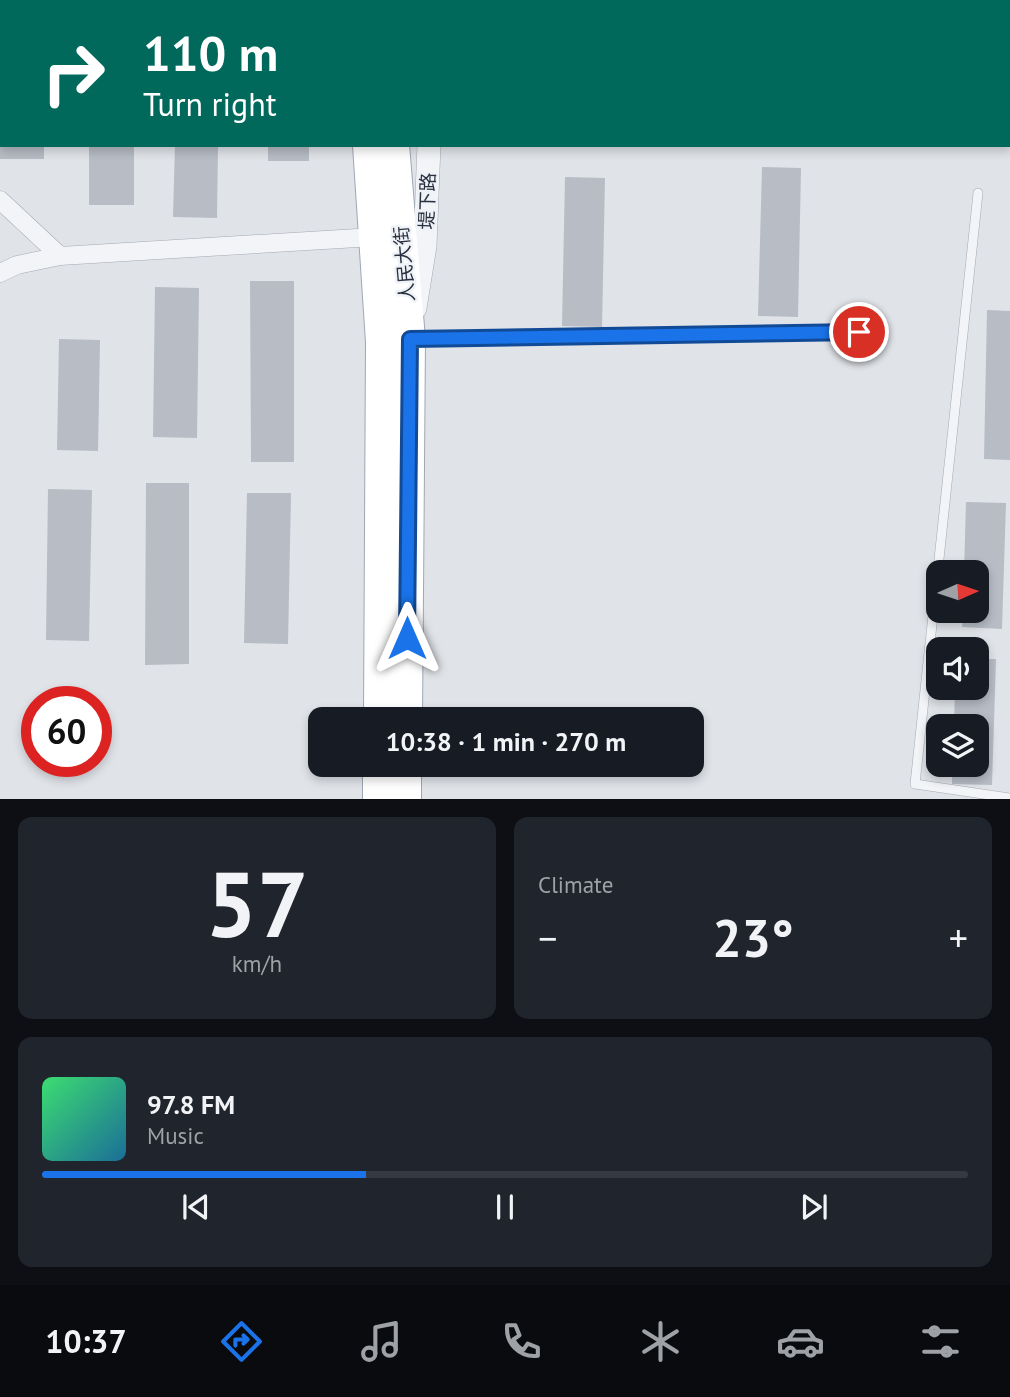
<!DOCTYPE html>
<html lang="en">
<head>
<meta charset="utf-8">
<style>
	:root { --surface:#171b24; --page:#20242c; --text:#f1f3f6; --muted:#9ea1a6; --line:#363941; --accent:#1a73e8 }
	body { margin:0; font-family:"PT Sans","Noto Sans SC",sans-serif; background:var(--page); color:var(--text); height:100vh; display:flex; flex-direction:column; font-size:26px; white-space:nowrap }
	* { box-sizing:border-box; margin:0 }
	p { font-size:23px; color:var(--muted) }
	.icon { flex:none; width:38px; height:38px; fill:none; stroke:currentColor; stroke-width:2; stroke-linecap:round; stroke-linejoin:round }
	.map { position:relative; height:799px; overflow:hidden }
	.sheet { display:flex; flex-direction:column; gap:18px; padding:18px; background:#0d0f14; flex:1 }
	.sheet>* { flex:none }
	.banner { position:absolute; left:0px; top:0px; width:1012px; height:147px; box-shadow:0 4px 10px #0003; background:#00695c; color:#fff; overflow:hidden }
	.needle { width:46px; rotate:87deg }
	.buttons { position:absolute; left:926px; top:560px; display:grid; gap:14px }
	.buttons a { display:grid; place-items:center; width:63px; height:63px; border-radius:14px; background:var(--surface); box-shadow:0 4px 10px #0003; font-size:35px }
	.speed { position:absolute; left:21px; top:686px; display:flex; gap:14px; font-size:35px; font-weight:700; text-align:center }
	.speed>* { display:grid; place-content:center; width:91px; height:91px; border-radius:50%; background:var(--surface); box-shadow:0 4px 10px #0003; line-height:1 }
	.speed .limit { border:10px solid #d22; background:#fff; color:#111 }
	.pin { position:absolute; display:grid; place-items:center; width:60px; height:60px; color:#fff; margin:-30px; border:4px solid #fff; border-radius:50%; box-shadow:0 2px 7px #0007 }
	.me { position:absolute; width:77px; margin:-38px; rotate:0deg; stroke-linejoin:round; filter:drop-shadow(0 0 5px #0008) }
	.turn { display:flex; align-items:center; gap:24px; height:147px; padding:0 28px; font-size:32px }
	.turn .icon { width:91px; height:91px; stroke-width:2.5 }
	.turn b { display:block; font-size:49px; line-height:60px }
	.big { font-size:52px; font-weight:700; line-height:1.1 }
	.sheet .tile { flex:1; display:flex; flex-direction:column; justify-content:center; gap:10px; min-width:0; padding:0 24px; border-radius:14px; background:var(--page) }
	.sheet .dial { align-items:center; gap:0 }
	.dial b { font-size:91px; line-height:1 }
	.song { display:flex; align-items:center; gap:21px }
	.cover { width:84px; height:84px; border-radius:10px; background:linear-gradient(135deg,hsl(140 70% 55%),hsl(200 70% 35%)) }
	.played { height:7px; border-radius:4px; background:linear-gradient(90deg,var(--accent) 35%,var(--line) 35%) }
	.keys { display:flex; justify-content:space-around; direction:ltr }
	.heat { display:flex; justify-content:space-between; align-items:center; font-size:38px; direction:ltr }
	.sheet .tiles { flex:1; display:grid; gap:18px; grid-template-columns:1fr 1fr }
	.tile:last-child { grid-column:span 2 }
	.trip { position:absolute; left:308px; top:707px; width:396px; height:70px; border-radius:14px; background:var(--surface); box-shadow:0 4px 10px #0003; font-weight:700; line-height:70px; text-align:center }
	.menu { display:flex; height:112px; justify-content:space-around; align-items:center; background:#090b0e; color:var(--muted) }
	.menu .icon { width:49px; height:49px }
	.menu .active { color:var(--accent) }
	.menu b { font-size:32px; color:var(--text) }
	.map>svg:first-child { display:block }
	.building { fill:#b7bcc5 }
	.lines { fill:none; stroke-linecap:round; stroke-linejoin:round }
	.service-casing { stroke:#a5aab2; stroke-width:10 }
	.minor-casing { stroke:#a5aab2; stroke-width:19 }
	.tertiary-casing { stroke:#a5aab2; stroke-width:24 }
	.primary-casing { stroke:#9fa7b4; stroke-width:32 }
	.service { stroke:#f2f4f7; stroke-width:9 }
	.minor { stroke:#f2f4f7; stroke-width:18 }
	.tertiary { stroke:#f2f4f7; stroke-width:23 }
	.primary { stroke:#fff; stroke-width:30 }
	.route-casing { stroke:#114b97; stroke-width:18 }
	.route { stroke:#1a73e8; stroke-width:12 }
	.labels { text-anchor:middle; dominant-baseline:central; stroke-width:5; stroke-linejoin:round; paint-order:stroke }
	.street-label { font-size:19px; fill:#29303f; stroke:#eff2f6 }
</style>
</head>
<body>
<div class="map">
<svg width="1010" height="799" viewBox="0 0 1010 799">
	<rect width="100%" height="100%" fill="#e0e3e8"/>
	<path class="building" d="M0,145H44V159H0Z
		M89,145H134V205H89Z
		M175,145H218L217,218L173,217Z
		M268,145H309V161H268Z
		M762,167L801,168L798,317L758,316Z
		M565,177L605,178L602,327L562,326Z
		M250,281H294V462H251Z
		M155,287L199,288L197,438L153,437Z
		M987,310L1010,311V460L984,459Z
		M59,339L100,340L98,451L57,450Z
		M146,483H189V664L145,665Z
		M48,489L92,490L89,641L46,640Z
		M247,493H291L288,644L244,643Z
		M966,502L1006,503L1002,629L962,627L963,611H976V572H964Z
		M976,659H996L992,785L952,784V765H976V726H954L955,688H976Z"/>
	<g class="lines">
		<defs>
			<path id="service" d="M978,193L915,784L1010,798
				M416,339L859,333"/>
			<path id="minor" d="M0,200L60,256
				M0,273L17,265L60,256L374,237"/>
			<path id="tertiary" d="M433,0V2
				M837,0L841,2
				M415,308L425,246L429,145"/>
			<path id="primary" d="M971,0L977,2
				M372,2V0
				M396,2V0
				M368,145L381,342L379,719
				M394,145L410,339L407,719
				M378,799V765
				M406,799V765"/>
		</defs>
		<use href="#service" class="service-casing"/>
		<use href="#minor" class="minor-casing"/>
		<use href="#tertiary" class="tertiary-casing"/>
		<use href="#primary" class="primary-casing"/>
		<use href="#service" class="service"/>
		<use href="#minor" class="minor"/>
		<use href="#tertiary" class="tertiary"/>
		<use href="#primary" class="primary"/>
	</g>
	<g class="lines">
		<defs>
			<path id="route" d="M407,638L410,339L859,332"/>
		</defs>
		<use href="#route" class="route-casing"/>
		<use href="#route" class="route"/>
	</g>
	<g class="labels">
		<g class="street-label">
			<text transform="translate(427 201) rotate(-88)">堤下路</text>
			<text transform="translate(404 264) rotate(-95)">人民大街</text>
		</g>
	</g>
</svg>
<div class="buttons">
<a><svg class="needle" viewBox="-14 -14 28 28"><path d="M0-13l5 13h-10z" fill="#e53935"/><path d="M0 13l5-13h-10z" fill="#9ea1a6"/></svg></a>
<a><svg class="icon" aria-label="sound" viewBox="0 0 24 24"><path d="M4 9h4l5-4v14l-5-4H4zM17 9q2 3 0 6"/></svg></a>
<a><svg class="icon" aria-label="layers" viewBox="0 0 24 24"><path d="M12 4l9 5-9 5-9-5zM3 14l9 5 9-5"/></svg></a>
</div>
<div class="speed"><div class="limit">60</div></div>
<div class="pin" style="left:859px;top:332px;background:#d93025"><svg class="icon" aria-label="arrive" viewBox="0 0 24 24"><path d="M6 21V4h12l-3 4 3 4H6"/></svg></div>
<svg class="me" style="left:407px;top:638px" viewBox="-20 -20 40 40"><path d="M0-17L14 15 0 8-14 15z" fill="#1a73e8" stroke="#fff" stroke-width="4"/></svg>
<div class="trip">10:38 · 1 min · 270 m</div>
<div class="banner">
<div class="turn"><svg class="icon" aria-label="right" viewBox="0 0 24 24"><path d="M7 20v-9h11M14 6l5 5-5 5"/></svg><div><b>110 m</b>Turn right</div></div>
</div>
</div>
<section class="sheet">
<div class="tiles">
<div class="tile dial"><b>57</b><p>km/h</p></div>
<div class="tile"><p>Climate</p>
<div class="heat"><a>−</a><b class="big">23°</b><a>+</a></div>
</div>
<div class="tile">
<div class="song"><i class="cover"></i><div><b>97.8 FM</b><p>Music</p></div></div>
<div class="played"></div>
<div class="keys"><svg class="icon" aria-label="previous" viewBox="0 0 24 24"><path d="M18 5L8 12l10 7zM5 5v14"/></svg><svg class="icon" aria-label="pause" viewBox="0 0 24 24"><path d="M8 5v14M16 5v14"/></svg><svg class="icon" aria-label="next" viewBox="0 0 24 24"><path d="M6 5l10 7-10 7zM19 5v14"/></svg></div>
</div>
</div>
</section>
<nav class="menu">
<b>10:37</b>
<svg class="icon active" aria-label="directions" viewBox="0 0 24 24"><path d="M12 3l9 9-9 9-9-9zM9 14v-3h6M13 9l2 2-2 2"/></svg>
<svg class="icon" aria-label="music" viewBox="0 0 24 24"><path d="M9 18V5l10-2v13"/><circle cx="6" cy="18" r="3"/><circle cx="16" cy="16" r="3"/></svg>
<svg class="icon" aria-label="phone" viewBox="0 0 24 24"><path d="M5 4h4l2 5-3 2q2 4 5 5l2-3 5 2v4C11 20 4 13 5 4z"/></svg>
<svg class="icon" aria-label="climate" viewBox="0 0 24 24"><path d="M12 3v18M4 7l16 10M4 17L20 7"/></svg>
<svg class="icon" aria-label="car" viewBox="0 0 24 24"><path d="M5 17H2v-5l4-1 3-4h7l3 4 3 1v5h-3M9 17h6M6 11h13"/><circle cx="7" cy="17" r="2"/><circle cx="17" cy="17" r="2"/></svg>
<svg class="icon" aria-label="filters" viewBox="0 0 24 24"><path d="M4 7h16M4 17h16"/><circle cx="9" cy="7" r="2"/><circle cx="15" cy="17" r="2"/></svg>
</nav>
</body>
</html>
